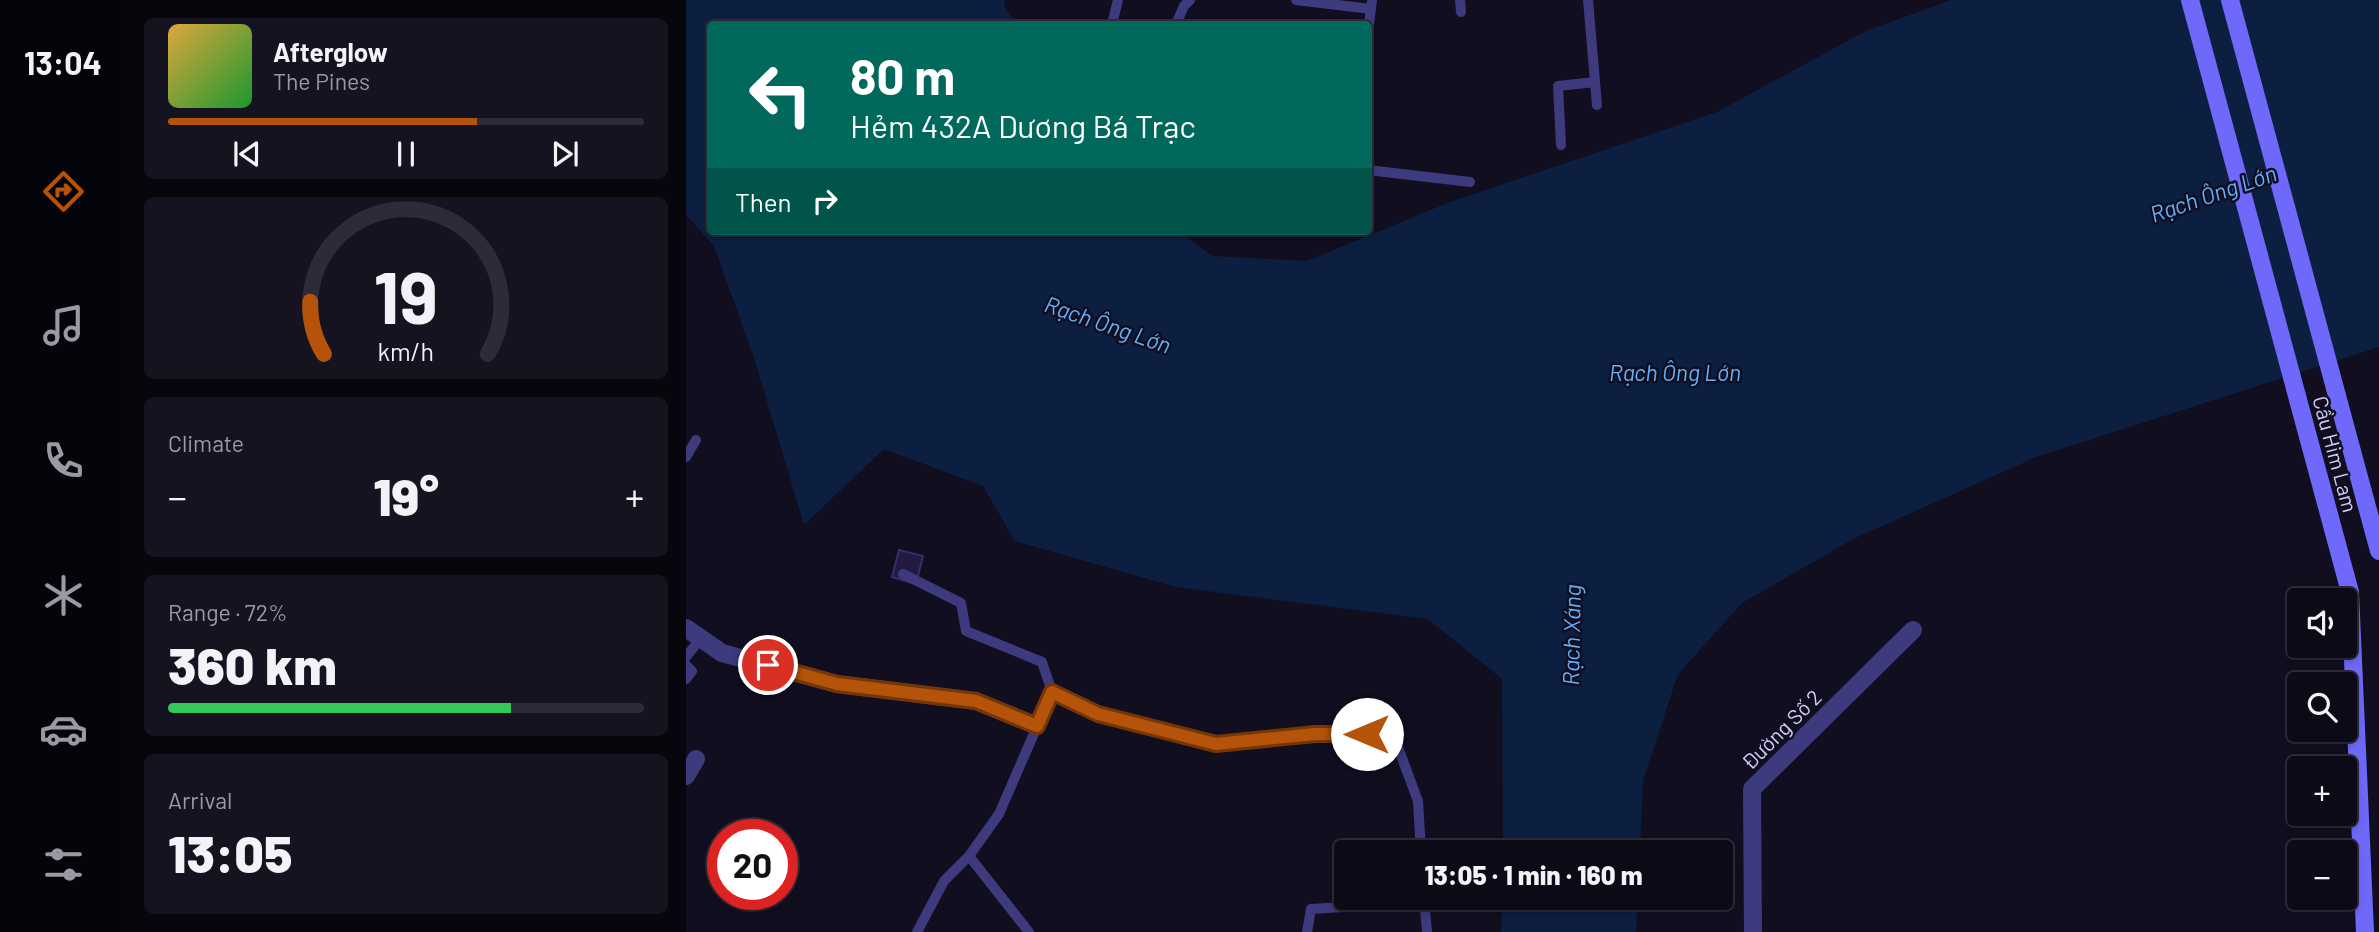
<!DOCTYPE html>
<html lang="en">
<head>
<meta charset="utf-8">
<style>
	:root { --surface:#0d0a18; --page:#161321; --text:#f1f3f6; --muted:#9a9aa2; --line:#2d2b37; --accent:#b45309 }
	body { margin:0; font-family:Barlow,sans-serif; background:var(--page); color:var(--text); height:100vh; display:flex; flex-direction:column; font-size:26px; white-space:nowrap }
	* { box-sizing:border-box; margin:0 }
	p { font-size:23px; color:var(--muted) }
	.icon { flex:none; width:38px; height:38px; fill:none; stroke:currentColor; stroke-width:2; stroke-linecap:round; stroke-linejoin:round }
	.map { position:relative; flex:1; overflow:hidden }
	.side { display:flex; flex-direction:column; gap:18px; padding:18px; background:#07060d; width:560px }
	.side>* { flex:none }
	.guide { position:absolute; left:21px; top:21px; width:665px; height:214px; border-radius:7px; box-shadow:0 4px 10px #0003,0 0 0 2px var(--line); background:#00695c; color:#fff; overflow:hidden }
	.fabs { position:absolute; left:1601px; top:588px; display:grid; gap:14px }
	.fabs a { display:grid; place-items:center; width:70px; height:70px; border-radius:7px; background:var(--surface); box-shadow:0 4px 10px #0003,0 0 0 2px var(--line); font-size:35px }
	.speed { position:absolute; left:21px; top:819px; display:flex; gap:14px; font-size:35px; font-weight:700; text-align:center }
	.speed>* { display:grid; place-content:center; width:91px; height:91px; border-radius:50%; background:var(--surface); box-shadow:0 4px 10px #0003,0 0 0 2px var(--line); line-height:1 }
	.speed .limit { border:10px solid #d22; background:#fff; color:#111 }
	.pin { position:absolute; display:grid; place-items:center; width:60px; height:60px; color:#fff; margin:-30px; border:4px solid #fff; border-radius:50%; box-shadow:0 2px 7px #0007 }
	.me { position:absolute; width:77px; margin:-38px; rotate:270deg; stroke-linejoin:round; filter:drop-shadow(0 0 5px #0008) }
	.turn { display:flex; align-items:center; gap:24px; height:147px; padding:0 28px; font-size:32px }
	.turn .icon { width:91px; height:91px; stroke-width:2.5 }
	.turn b { display:block; font-size:49px; line-height:60px }
	.then { display:flex; align-items:center; height:66px; padding:0 28px; background:#0003; gap:14px; font-size:26px }
	.big { font-size:52px; font-weight:800; line-height:1.1 }
	.side .widget { flex:1; display:flex; flex-direction:column; justify-content:center; gap:10px; min-width:0; padding:0 24px; border-radius:10px; background:var(--page) }
	.side .dial { align-items:center; gap:0 }
	.dial svg { height:182px; overflow:visible; fill:none; stroke:var(--line); stroke-width:7; stroke-linecap:round; text-anchor:middle }
	.dial text { fill:var(--text); stroke:none }
	.song { display:flex; align-items:center; gap:21px }
	.cover { width:84px; height:84px; border-radius:10px; background:linear-gradient(135deg,hsl(40 70% 55%),hsl(130 70% 35%)) }
	.played { height:7px; border-radius:4px; background:linear-gradient(90deg,var(--accent) 65%,var(--line) 65%) }
	.keys { display:flex; justify-content:space-around; direction:ltr }
	.heat { display:flex; justify-content:space-between; align-items:center; font-size:38px; direction:ltr }
	.charge { height:10px; border-radius:5px; background:linear-gradient(90deg,#34c759 72%,var(--line) 0) }
	.trip { position:absolute; left:648px; top:840px; width:399px; height:70px; border-radius:7px; background:var(--surface); box-shadow:0 4px 10px #0003,0 0 0 2px var(--line); font-weight:800; line-height:70px; text-align:center }
	main { display:flex; flex:1; min-height:0 }
	.dock { display:flex; flex-direction:column; width:126px; justify-content:space-around; align-items:center; background:#05040a; color:var(--muted) }
	.dock .icon { width:49px; height:49px }
	.dock .active { color:var(--accent) }
	.dock b { font-size:32px; color:var(--text) }
	.map>svg:first-child { display:block }
	.water { fill:#0d1f40 }
	.building { fill:#221a40; stroke:#3a2d6b; stroke-width:2 }
	.lines { fill:none; stroke-linecap:round; stroke-linejoin:round }
	.lane { stroke:#3d3a7d; stroke-width:10 }
	.street { stroke:#3d3a7d; stroke-width:18 }
	.secondary { stroke:#6e69fa; stroke-width:18 }
	.route-casing { stroke:#753606; stroke-width:18 }
	.route { stroke:#b45309; stroke-width:12 }
	.labels { text-anchor:middle; dominant-baseline:central; stroke-width:5; stroke-linejoin:round; paint-order:stroke }
	.street-label { font-size:21px; fill:#d4cefd; stroke:#110e20 }
	.water-label { font-size:23px; font-style:italic; fill:#60b1fa; stroke:#110e20 }
</style>
</head>
<body>
<main>
<nav class="dock">
<b>13:04</b>
<svg class="icon active" aria-label="directions" viewBox="0 0 24 24"><path d="M12 3l9 9-9 9-9-9zM9 14v-3h6M13 9l2 2-2 2"/></svg>
<svg class="icon" aria-label="music" viewBox="0 0 24 24"><path d="M9 18V5l10-2v13"/><circle cx="6" cy="18" r="3"/><circle cx="16" cy="16" r="3"/></svg>
<svg class="icon" aria-label="phone" viewBox="0 0 24 24"><path d="M5 4h4l2 5-3 2q2 4 5 5l2-3 5 2v4C11 20 4 13 5 4z"/></svg>
<svg class="icon" aria-label="climate" viewBox="0 0 24 24"><path d="M12 3v18M4 7l16 10M4 17L20 7"/></svg>
<svg class="icon" aria-label="car" viewBox="0 0 24 24"><path d="M5 17H2v-5l4-1 3-4h7l3 4 3 1v5h-3M9 17h6M6 11h13"/><circle cx="7" cy="17" r="2"/><circle cx="17" cy="17" r="2"/></svg>
<svg class="icon" aria-label="filters" viewBox="0 0 24 24"><path d="M4 7h16M4 17h16"/><circle cx="9" cy="7" r="2"/><circle cx="15" cy="17" r="2"/></svg>
</nav>
<section class="side">
<div class="widget">
<div class="song"><i class="cover"></i><div><b>Afterglow</b><p>The Pines</p></div></div>
<div class="played"></div>
<div class="keys"><svg class="icon" aria-label="previous" viewBox="0 0 24 24"><path d="M18 5L8 12l10 7zM5 5v14"/></svg><svg class="icon" aria-label="pause" viewBox="0 0 24 24"><path d="M8 5v14M16 5v14"/></svg><svg class="icon" aria-label="next" viewBox="0 0 24 24"><path d="M6 5l10 7-10 7zM19 5v14"/></svg></div>
</div>
<div class="widget dial"><svg viewBox="0 0 100 80">
<path d="M14 69A42 42 0 1 1 86 69"/>
<path d="M14 69A42 42 0 0 1 8 46" stroke="#b45309"/>
<text x="50" y="56" font-size="32" font-weight="700">19</text>
<text x="50" y="72" font-size="11">km/h</text>
</svg></div>
<div class="widget"><p>Climate</p>
<div class="heat"><a>−</a><b class="big">19°</b><a>+</a></div>
</div>
<div class="widget"><p>Range · 72%</p><b class="big">360 km</b><div class="charge"></div></div>
<div class="widget"><p>Arrival</p><b class="big">13:05</b></div>
</section>
<div class="map">
<svg width="1693" height="932" viewBox="0 0 1693 932">
	<rect width="100%" height="100%" fill="#110e20"/>
	<path class="water" d="M0,0H319L318,6L331,24H24V231H492L527,256L621,261L764,202L1031,112L1180,31L1265,0H1693V347L1350,457L1167,539L1056,603L992,674L957,780L954,852H817L816,679L742,619L490,587L329,541L297,486L198,449L118,525L68,358L28,246L0,215Z
		M816,898H952L950,932H815Z"/>
	<path class="building" d="M213,550L237,556L230,584L206,577Z"/>
	<g class="lines">
		<path class="lane" d="M610,0L685,9
			M774,0L775,12
			M902,0L911,105
			M426,24L432,0
			M490,24L498,6L504,0
			M682,32L686,0
			M875,145L872,86L909,82
			M682,170L784,182
			M0,457L10,440
			M217,574L275,603L280,631L356,662L366,692
			M0,657L15,638
			M0,665L6,671L0,679
			M366,692L412,714L530,744L629,734H707L732,801L735,852
			M283,856L343,932
			M738,898L741,932
			M231,932L258,881L283,856L313,814L366,692
			M621,932L625,909L739,902"/>
		<path class="street" d="M0,628L36,653L151,684L290,701L351,726
			M0,776L10,759
			M1067,932L1066,789L1227,630"/>
		<path class="secondary" d="M1504,0L1664,592L1679,932
			M1544,0L1693,551"/>
	</g>
	<g class="lines">
		<defs>
			<path id="route" d="M82,665L151,684L290,701L351,726L366,692L412,714L530,744L629,734H681"/>
		</defs>
		<use href="#route" class="route-casing"/>
		<use href="#route" class="route"/>
	</g>
	<g class="labels">
		<g class="street-label">
			<text transform="translate(1650 454) rotate(75)">Cầu Him Lam</text>
			<text transform="translate(1095 729) rotate(-45)">Đường Số 2</text>
		</g>
		<g class="water-label">
			<text transform="translate(1527 193) rotate(-19)">Rạch Ông Lớn</text>
			<text transform="translate(422 324) rotate(19)">Rạch Ông Lớn</text>
			<text x="989" y="372">Rạch Ông Lớn</text>
			<text transform="translate(885 635) rotate(-89)">Rạch Xáng</text>
		</g>
	</g>
</svg>
<div class="fabs">
<a><svg class="icon" aria-label="sound" viewBox="0 0 24 24"><path d="M4 9h4l5-4v14l-5-4H4zM17 9q2 3 0 6"/></svg></a>
<a><svg class="icon" aria-label="search" viewBox="0 0 24 24"><circle cx="10" cy="10" r="6"/><path d="M15 15l6 6"/></svg></a>
<a>+</a>
<a>−</a>
</div>
<div class="speed"><div class="limit">20</div></div>
<div class="pin" style="left:82px;top:665px;background:#d93025"><svg class="icon" aria-label="arrive" viewBox="0 0 24 24"><path d="M6 21V4h12l-3 4 3 4H6"/></svg></div>
<svg class="me" style="left:681px;top:734px" viewBox="-20 -20 40 40"><circle r="19" fill="#fff"/><path d="M0-13L10 11 0 6-10 11z" fill="#b45309"/></svg>
<div class="trip">13:05 · 1 min · 160 m</div>
<div class="guide">
<div class="turn"><svg class="icon" aria-label="left" viewBox="0 0 24 24"><path d="M17 20v-9H6M10 6l-5 5 5 5"/></svg><div><b>80 m</b>Hẻm 432A Dương Bá Trạc</div></div>
<div class="then">Then<svg class="icon" aria-label="right" viewBox="0 0 24 24"><path d="M7 20v-9h11M14 6l5 5-5 5"/></svg></div>
</div>
</div>
</main>
</body>
</html>
